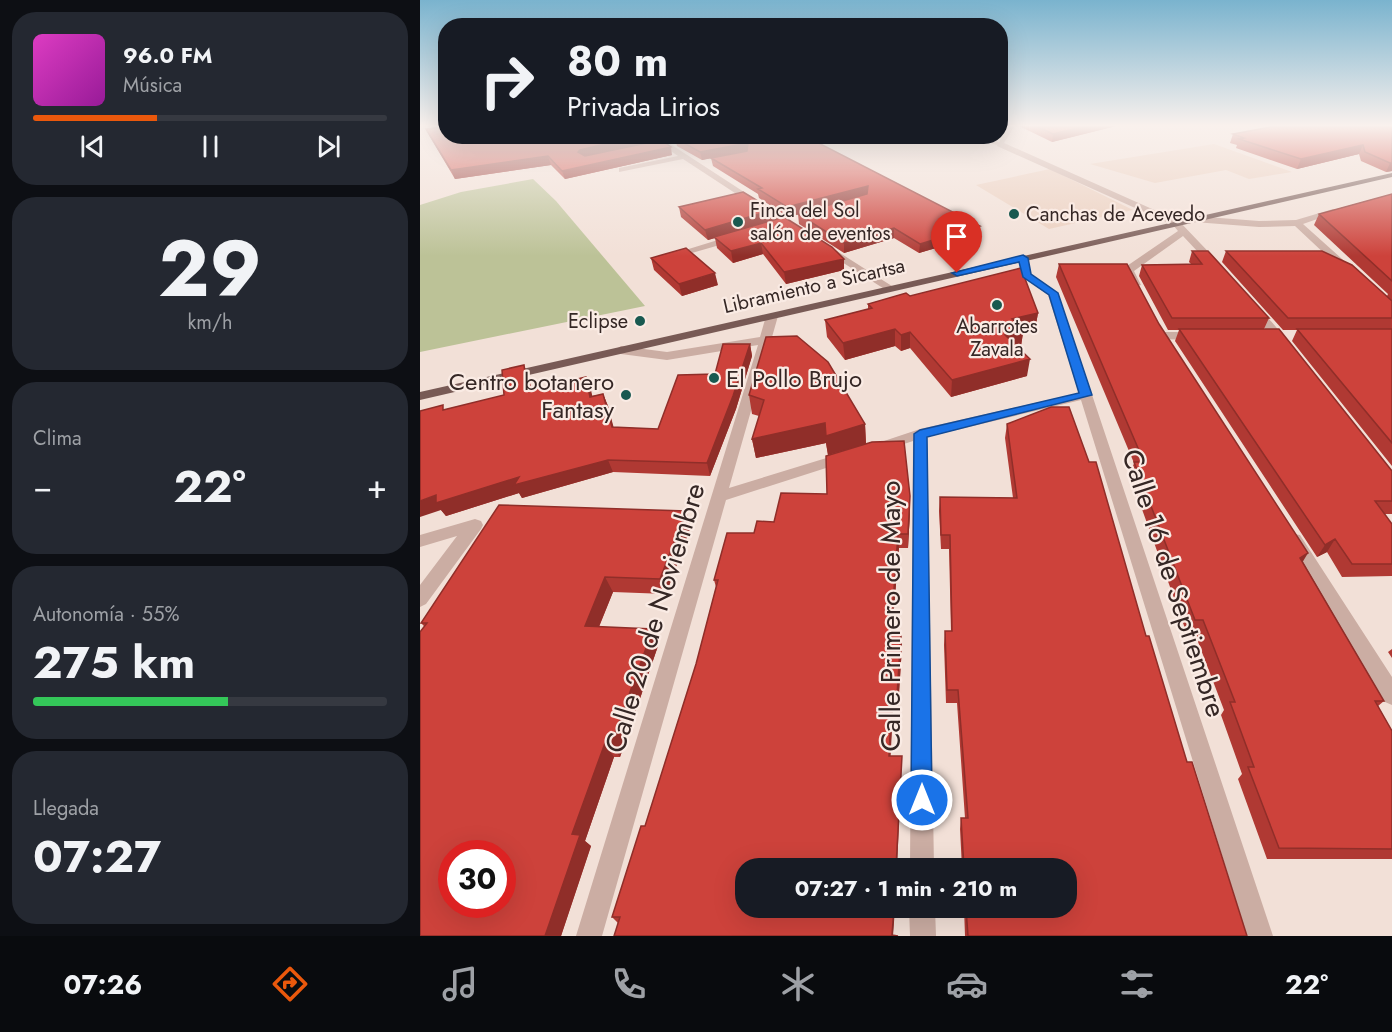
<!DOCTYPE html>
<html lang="es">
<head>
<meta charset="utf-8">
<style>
	:root { --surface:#171b24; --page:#242831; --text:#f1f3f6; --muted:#9ea1a6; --line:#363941; --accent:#ea580c }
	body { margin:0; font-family:Jost,sans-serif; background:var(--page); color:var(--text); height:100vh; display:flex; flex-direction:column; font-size:22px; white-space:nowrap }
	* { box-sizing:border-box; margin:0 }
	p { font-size:20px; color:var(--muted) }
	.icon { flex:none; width:33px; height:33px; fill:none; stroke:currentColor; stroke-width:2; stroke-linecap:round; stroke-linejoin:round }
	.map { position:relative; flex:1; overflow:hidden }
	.panel { display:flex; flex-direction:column; gap:12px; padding:12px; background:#0d0f14; width:420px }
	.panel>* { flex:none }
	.banner { position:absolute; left:18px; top:18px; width:570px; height:126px; border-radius:24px; box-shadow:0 6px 24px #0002; background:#171b24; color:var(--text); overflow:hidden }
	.speed { position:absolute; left:18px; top:840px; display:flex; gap:12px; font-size:30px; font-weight:700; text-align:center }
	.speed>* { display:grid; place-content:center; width:78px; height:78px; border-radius:50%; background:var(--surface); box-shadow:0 6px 24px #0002; line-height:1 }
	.speed .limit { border:9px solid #d22; background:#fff; color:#111 }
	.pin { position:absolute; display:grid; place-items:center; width:51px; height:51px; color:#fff; margin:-62px -26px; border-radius:50% 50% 50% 0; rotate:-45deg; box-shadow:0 0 6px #0007 }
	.pin .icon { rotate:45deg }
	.me { position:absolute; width:66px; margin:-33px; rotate:0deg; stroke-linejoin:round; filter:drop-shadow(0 0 4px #0008) }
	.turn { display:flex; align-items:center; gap:21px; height:126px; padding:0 30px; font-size:27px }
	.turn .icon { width:78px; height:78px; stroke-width:2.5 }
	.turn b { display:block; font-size:42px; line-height:51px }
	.big { font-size:45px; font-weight:700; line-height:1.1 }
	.panel .widget { flex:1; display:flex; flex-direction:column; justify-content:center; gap:9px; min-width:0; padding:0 21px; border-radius:24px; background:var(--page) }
	.panel .dial { align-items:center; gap:0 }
	.dial b { font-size:78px; line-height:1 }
	.song { display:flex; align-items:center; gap:18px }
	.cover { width:72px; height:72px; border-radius:9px; background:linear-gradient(135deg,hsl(310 70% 55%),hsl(300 70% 35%)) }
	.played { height:6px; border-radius:3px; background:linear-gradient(90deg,var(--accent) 35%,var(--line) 35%) }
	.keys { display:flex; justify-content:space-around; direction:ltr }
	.heat { display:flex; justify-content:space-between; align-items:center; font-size:33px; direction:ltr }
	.charge { height:9px; border-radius:4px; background:linear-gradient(90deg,#34c759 55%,var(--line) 0) }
	.trip { position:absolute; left:315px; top:858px; width:342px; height:60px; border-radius:24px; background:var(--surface); box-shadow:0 6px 24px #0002; font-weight:700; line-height:60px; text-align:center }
	.tab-bar { display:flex; height:96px; justify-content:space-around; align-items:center; background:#090b0e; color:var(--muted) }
	.tab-bar .icon { width:42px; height:42px }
	.tab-bar .current { color:var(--accent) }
	.tab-bar b { font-size:27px; color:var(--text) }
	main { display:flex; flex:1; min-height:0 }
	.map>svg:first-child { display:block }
	.green { fill:#bcc297 }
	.plaza { fill:#ebcebd }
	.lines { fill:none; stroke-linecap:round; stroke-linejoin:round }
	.lane { fill:#cbada3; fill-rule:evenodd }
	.street { fill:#cbada3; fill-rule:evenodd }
	.primary { fill:#785a55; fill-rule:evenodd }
	.wall { fill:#b03933 }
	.shaded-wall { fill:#902e29 }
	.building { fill:#cd423b; stroke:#902e29; stroke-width:1.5; fill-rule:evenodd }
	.route { fill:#1a73e8; stroke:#114b97; stroke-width:1.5 }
	.poi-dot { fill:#195950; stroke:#faebe4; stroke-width:2 }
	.labels { text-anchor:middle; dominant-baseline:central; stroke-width:4.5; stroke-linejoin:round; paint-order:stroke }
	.far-poi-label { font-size:20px; fill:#352725; stroke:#faebe4; text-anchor:start }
	.far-street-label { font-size:20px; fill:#352725; stroke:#faebe4 }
	.poi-label { font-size:24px; fill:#352725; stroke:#faebe4; text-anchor:start }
	.near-street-label { font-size:28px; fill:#352725; stroke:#faebe4 }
</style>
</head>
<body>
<main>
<section class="panel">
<div class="widget">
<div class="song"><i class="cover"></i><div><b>96.0 FM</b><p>Música</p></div></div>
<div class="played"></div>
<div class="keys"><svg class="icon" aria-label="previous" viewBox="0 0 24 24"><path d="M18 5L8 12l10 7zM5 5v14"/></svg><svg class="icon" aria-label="pause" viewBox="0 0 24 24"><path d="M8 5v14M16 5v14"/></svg><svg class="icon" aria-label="next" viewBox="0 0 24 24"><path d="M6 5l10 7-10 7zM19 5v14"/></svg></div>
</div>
<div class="widget dial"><b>29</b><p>km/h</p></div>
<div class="widget"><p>Clima</p>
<div class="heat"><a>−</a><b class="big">22°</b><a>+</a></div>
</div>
<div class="widget"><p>Autonomía · 55%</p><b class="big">275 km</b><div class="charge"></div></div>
<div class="widget"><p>Llegada</p><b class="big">07:27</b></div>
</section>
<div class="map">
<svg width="972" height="936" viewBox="0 0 972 936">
	<rect width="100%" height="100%" fill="#f2e0d7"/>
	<path class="green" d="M113,179L136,201L225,306L0,352V205L41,192Z"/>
	<path class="plaza" d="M794,144L872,172L829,179L806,170L735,183L670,164Z
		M630,169L713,210L629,229L556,185Z"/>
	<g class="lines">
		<path class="lane" d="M549,136H561L584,144L580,146Z"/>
		<path class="street" d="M588,125H595L584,143L759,221L801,265L792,267L763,236L714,271L721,285L712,287L703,270L704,268L758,231L753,225L577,146Z
			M229,136H238L381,229L373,231L263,159L199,172V168L258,156Z
			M913,209L920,211L883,224L931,267V271H923L875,226L839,227L774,222L770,219L774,216L839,221L876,220Z
			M314,235L317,236V240L251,259L246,256Z
			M403,246H409L475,288L466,290L403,250Z
			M603,255L608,258L611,274L638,293L853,936H827L661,400L507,437L514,868H490L493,441L460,452L453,447L455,444L500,429L659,393L628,295L601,275L598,258Z
			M833,304L837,305L868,341V347H860L829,309V305Z
			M352,313L358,316L309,488L426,452L433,457L431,460L306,500L182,936H156L338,345L247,360L201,354L195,350L201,346L247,352L340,337L346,316Z
			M743,332H777L783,336L777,340L739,339V333Z
			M55,519L61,521L63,525L61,529L6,604L0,607V585L37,536L0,547V535Z
			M874,534L880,535L972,677V705L965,702L868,545L866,540L868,535Z
			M489,908H515L516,936H490Z"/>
		<path class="primary" d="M972,173V177L0,400V392Z"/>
	</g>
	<path class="wall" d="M597,125H700L632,142Z
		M972,125V171L966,172L941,161L939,154L877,169L816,148L817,145L810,143L813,134Z
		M6,129L233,142L252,155L145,179L131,165L35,179L10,137Z
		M255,138L560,226V235L499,253L474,238L424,253L379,224L378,214L394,210L368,217L339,198L338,194L293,166L291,158L282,160L257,146Z
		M972,194V466L872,341L877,330H863L802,262L806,251L967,296L968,294L894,225L899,214Z
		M259,207L355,220L424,270L366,284L343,254L313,263L297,248L295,238L288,240L261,217Z
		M772,251L849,318L844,329L972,471V514H964L972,524V576L922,577L907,552L897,557L755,341L759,330H748L719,276L722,265L771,264L769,262Z
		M231,258L298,285L262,296L234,270Z
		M639,264L739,324L883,562L964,701L958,706L972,731V859H847L818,779L822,774L801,715L804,710L775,634H767L710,476L714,463L636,277Z
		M490,296L618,313L615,330L603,333L601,346L598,347L607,376L531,397L490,348L481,351L475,346L425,360L407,337L405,320L448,309V304Z
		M330,344L332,356L316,409L290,476L193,472L102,498L99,493L26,516L21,510L84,395L109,377L111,390L166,377L172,396L183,394L188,406L193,427L238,429L295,374Z
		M329,395L445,424L446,444L408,455L406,443L336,458L332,439L339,416L332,414Z
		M587,424L726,636L767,762L827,936H545L544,908H646V868H542L540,829L541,818H545L537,703H526L524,645L525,631H531L529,549H521L519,511L520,497L593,498L585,438Z
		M266,511L271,526L246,594L193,592L179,627L239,643L200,757H194L165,841L171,846L141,936L4,626L1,623Z
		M490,511L488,548H479L472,632H481L482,646L478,709H473L470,756L482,769L198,923L192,917L225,826L276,664L296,587L294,580L334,533L354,522Z
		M972,649V658L968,652Z"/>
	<path class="shaded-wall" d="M670,125H700L632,142L633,134Z
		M219,136H232L233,142L163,158L158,152L160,150Z
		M246,136H259L246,140Z
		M328,143L329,151L282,160L280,152Z
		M943,145L939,154L877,169L881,159Z
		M251,147L252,155L145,179L142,171Z
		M128,156L131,165L35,179L31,170Z
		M970,163H972V171L966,172Z
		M448,186V195L368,217L367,207Z
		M353,210L355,220L288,240L285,230Z
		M560,226V235L499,253L500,244Z
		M474,228V238L424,253V243Z
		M341,243L343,254L313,263L311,251Z
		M424,259V270L366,284L364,272Z
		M295,273L298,285L262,296L259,284Z
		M618,313L615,330L603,333L601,346L583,351L585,335L592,319Z
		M475,329V346L425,360L423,343Z
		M490,332V348L481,351V335Z
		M330,344L332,356L316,409L290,476L287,463Z
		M610,359L607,376L531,397L532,380Z
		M104,365L109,377L114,404L107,391Z
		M166,377L171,390L175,409L170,397Z
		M183,394L188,406L197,440L192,427Z
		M405,423L445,424L446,444L408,455L406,443L336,458L332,439Z
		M188,460L193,472L102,498L99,493L26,516L21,510L0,517V501L16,495Z
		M490,496V511L488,548V534Z
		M266,511L271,526L246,594L240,579Z
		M478,534L479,548L471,645V631Z
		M915,539L907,552L897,557L905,545Z
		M888,553L879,568L880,558Z
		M185,577L193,592L173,641L165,626Z
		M233,629L239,643L200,757L191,744Z
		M481,632L482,646L478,709L477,696Z
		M472,696L473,709L470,768L469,756Z
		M185,743L194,757L165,841L171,846L141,936H125L152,834Z
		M482,756L477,868H476Z
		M474,908H475L473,936H472Z"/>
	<path class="building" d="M614,125H670L633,134Z
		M861,125H972V163H970L945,152L943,145L881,159L819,139L824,138L813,134Z
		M26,126V136H219L160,150L158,152L165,156L241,140L251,147L142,171L128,156L31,170L6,129Z
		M260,136H385L560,226L500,244L474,228L424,243L378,214L447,194L448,186L367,207L338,189L342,188L291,158L327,151L328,143L280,152L255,138Z
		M323,192L353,210L285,230L259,207Z
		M972,194V281L899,214Z
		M364,217L412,247L424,259L364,272L341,243L311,251L294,237Z
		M266,248L295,273L259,284L231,258Z
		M772,251H788L849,318H752L722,265L782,264Z
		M806,251H902L932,265L972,301V318H868Z
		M639,264H707L739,324L888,553L880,558L964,701H955L972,731V849L859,848L828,767H834L810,702H815L783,620H775L714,462H724Z
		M601,268L618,313L592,319L604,330L585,335L610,359L532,380L490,332L481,335L475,329L423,343L405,320L452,308L448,304L486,293L490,296Z
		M759,329H859L972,471V501H955L972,524V564H932L915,539L905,545Z
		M877,329H972V443Z
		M377,336L408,362L445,424L406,436L405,423L332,439L344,400L329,395L346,337Z
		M303,344H330L313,396L287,463L188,460L94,485L99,477L16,503V495L0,501V411L23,405V410L84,395L82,370L104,365L107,391L166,377L170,397L183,394L192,427L238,429L258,375L295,374Z
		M631,407H649L669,462H676L726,636H729L767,762H772L827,936H548L546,908H646V868H544L541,818H548L538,690H527L525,631H532L530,535H521L520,497L597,498L587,424Z
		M484,441L490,496L488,534H478L471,631L481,632L477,696H472L469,756H482L476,868H326V908H474L472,935L478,936H194L200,917H192L221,826H225L276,664L298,580H294L307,533H334L337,521L354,522L361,493L407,494L406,456L452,442Z
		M79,505L266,511L240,579L185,577L165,626L233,629L191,744L185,743L152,834L160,835L125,936H0V632L7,623H1ZM32,854H82V904H32Z"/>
	<linearGradient id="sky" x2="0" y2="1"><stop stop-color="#7ab3ce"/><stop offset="0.49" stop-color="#f9f1ed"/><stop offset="1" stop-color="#f9f1ed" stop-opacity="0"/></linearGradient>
	<rect width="972" height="256" fill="url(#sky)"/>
	<path class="route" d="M603,255L608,258L611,274L638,293L672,395L507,437L512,800L509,807L502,810L494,807L491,800L494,434L500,430L659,393L629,295L603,277L599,262L537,276L532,273Z"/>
	<g class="poi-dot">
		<circle cx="594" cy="214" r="6"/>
		<circle cx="318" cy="222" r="6"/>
		<circle cx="577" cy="305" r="6"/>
		<circle cx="220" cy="321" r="6"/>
		<circle cx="294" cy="378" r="6"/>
		<circle cx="206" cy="395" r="6"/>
	</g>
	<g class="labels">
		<g class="far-poi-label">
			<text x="330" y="210">Finca del Sol<tspan x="330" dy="23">salón de eventos</tspan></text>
			<text x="606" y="214">Canchas de Acevedo</text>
			<text x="208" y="321" text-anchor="end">Eclipse</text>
			<text x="577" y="326" text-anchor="middle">Abarrotes<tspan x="577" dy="23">Zavala</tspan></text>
		</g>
		<g class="far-street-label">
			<text transform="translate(394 286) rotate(-13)">Libramiento a Sicartsa</text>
		</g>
		<g class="poi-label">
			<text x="306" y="378">El Pollo Brujo</text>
			<text x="194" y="381" text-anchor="end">Centro botanero<tspan x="194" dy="28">Fantasy</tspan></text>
		</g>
		<g class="near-street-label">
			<text transform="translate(754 583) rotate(72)">Calle 16 de Septiembre</text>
			<text transform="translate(470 616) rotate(-90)">Calle Primero de Mayo</text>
			<text transform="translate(235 618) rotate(-73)">Calle 20 de Noviembre</text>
		</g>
	</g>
</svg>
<div class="speed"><div class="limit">30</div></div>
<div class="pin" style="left:537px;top:273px;background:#d93025"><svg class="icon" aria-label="arrive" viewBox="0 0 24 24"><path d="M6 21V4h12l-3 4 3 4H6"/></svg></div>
<svg class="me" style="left:502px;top:800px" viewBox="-20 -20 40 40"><circle r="17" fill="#1a73e8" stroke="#fff" stroke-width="3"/><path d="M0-11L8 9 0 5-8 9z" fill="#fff"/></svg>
<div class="trip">07:27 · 1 min · 210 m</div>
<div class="banner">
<div class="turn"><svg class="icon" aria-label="right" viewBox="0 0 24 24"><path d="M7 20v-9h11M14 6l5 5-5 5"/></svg><div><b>80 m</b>Privada Lirios</div></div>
</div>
</div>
</main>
<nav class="tab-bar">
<b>07:26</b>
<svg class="icon current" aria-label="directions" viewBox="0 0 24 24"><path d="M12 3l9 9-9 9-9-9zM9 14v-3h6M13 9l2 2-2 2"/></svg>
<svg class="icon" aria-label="music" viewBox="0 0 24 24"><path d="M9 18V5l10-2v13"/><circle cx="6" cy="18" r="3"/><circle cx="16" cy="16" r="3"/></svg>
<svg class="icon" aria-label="phone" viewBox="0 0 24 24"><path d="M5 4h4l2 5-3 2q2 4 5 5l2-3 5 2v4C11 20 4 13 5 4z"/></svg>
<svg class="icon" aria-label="climate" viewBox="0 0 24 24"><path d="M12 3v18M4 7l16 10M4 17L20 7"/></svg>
<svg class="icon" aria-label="car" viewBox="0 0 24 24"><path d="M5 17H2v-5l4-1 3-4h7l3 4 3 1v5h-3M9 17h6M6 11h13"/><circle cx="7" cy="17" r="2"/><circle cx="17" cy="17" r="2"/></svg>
<svg class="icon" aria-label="filters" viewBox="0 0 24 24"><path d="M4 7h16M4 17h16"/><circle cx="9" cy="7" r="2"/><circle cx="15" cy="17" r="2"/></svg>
<b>22°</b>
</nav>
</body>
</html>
